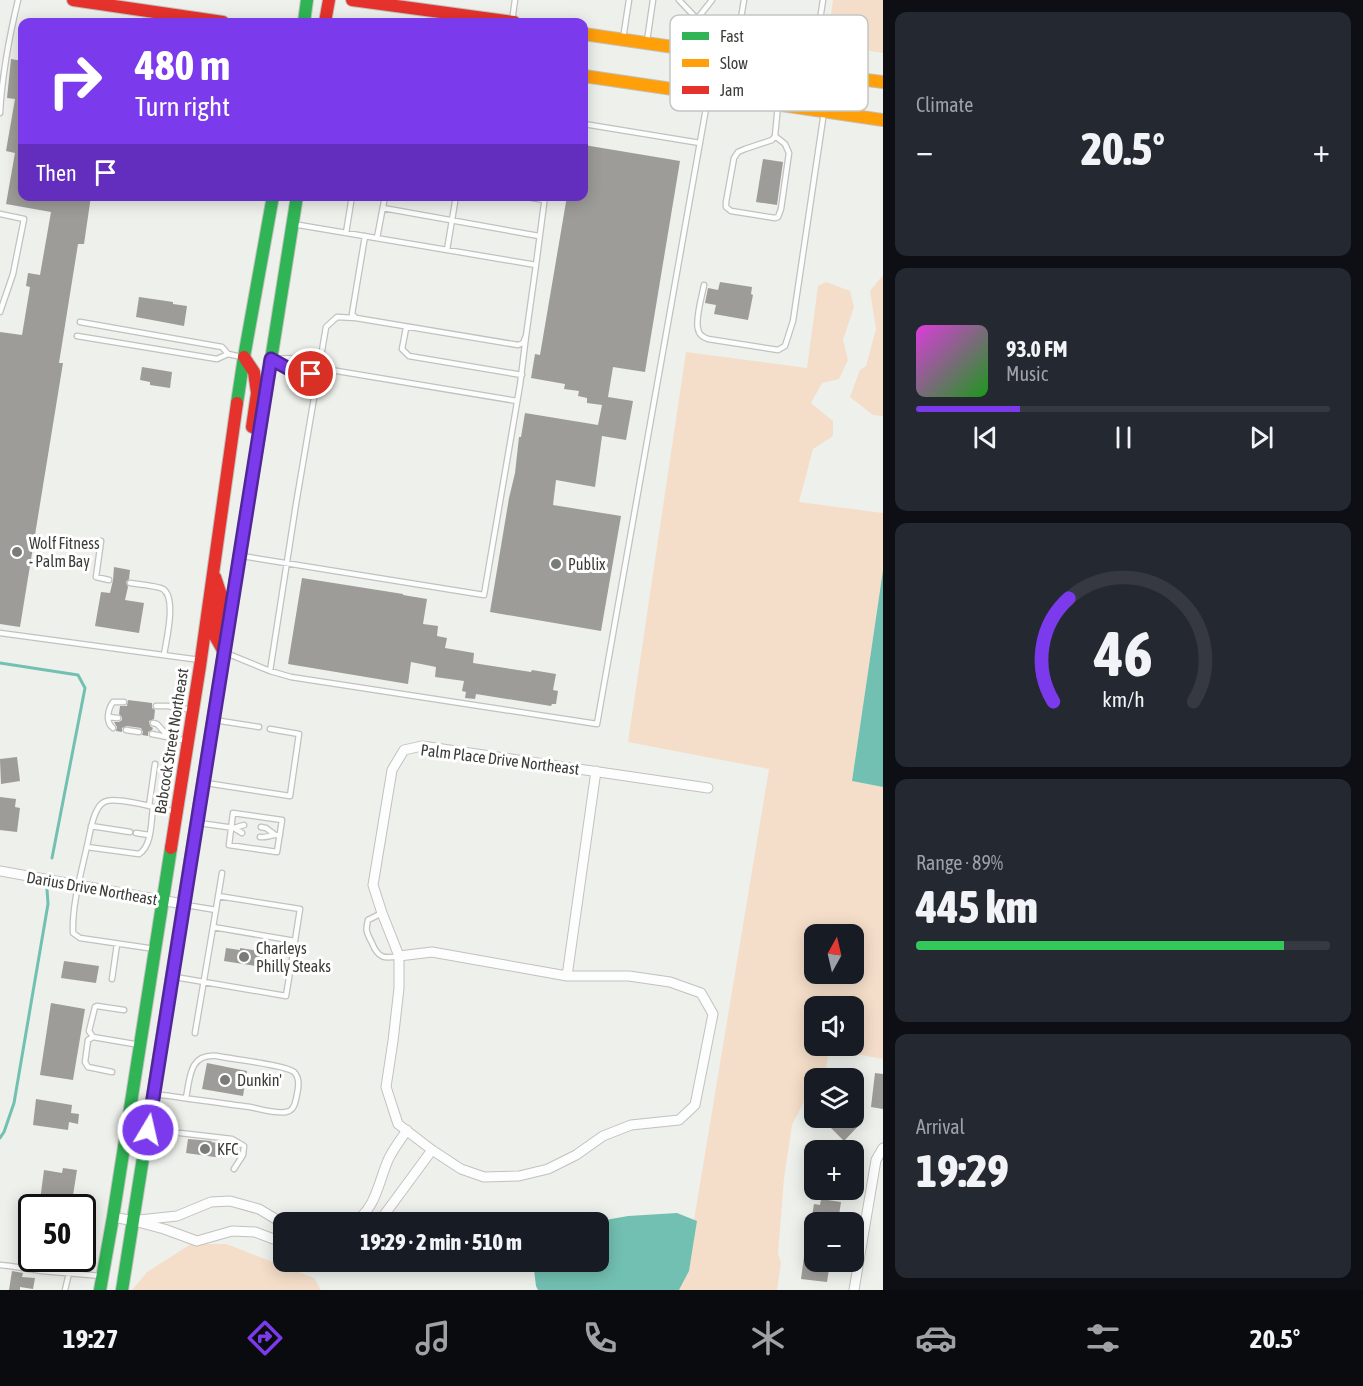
<!DOCTYPE html>
<html lang="en">
<head>
<meta charset="utf-8">
<style>
	:root { --surface:#171b24; --page:#242831; --text:#f1f3f6; --muted:#9ea1a6; --line:#363941; --accent:#7c3aed }
	body { margin:0; font-family:"Asap Condensed",sans-serif; background:var(--page); color:var(--text); height:100vh; display:flex; flex-direction:column; font-size:22px; white-space:nowrap }
	* { box-sizing:border-box; margin:0 }
	p { font-size:20px; color:var(--muted) }
	.icon { flex:none; width:33px; height:33px; fill:none; stroke:currentColor; stroke-width:2; stroke-linecap:round; stroke-linejoin:round }
	.map { position:relative; flex:1; overflow:hidden }
	.details { display:flex; flex-direction:column; gap:12px; padding:12px; background:#0d0f14; width:480px }
	.details>* { flex:none }
	.top-card { position:absolute; left:18px; top:18px; width:570px; height:183px; border-radius:12px; box-shadow:0 3px 15px #0003; background:#7c3aed; color:#fff; overflow:hidden }
	.needle { width:39px; rotate:8deg }
	.fabs { position:absolute; left:804px; top:924px; display:grid; gap:12px }
	.fabs a { display:grid; place-items:center; width:60px; height:60px; border-radius:12px; background:var(--surface); box-shadow:0 3px 15px #0003; font-size:30px }
	.speed { position:absolute; left:18px; top:1194px; display:flex; gap:12px; font-size:30px; font-weight:700; text-align:center }
	.speed>* { display:grid; place-content:center; width:78px; height:78px; border-radius:50%; background:var(--surface); box-shadow:0 3px 15px #0003; line-height:1 }
	.speed .limit { border:3px solid #111; border-radius:9px; background:#fff; color:#111 }
	.pin { position:absolute; display:grid; place-items:center; width:51px; height:51px; color:#fff; margin:-26px; border:3px solid #fff; border-radius:50%; box-shadow:0 2px 6px #0007 }
	.me { position:absolute; width:66px; margin:-33px; rotate:9deg; stroke-linejoin:round; filter:drop-shadow(0 0 4px #0008) }
	.turn { display:flex; align-items:center; gap:21px; height:126px; padding:0 18px; font-size:27px }
	.turn .icon { width:78px; height:78px; stroke-width:2.5 }
	.turn b { display:block; font-size:42px; line-height:51px }
	.then { display:flex; align-items:center; height:57px; padding:0 18px; background:#0003; gap:12px; font-size:22px }
	.big { font-size:45px; font-weight:800; line-height:1.1 }
	.details .tile { flex:1; display:flex; flex-direction:column; justify-content:center; gap:9px; min-width:0; padding:0 21px; border-radius:12px; background:var(--page) }
	.details .dial { align-items:center; gap:0 }
	.dial svg { height:156px; overflow:visible; fill:none; stroke:var(--line); stroke-width:7; stroke-linecap:round; text-anchor:middle }
	.dial text { fill:var(--text); stroke:none }
	.song { display:flex; align-items:center; gap:18px }
	.cover { width:72px; height:72px; border-radius:9px; background:linear-gradient(135deg,hsl(300 70% 55%),hsl(120 70% 35%)) }
	.played { height:6px; border-radius:3px; background:linear-gradient(90deg,var(--accent) 25%,var(--line) 25%) }
	.keys { display:flex; justify-content:space-around; direction:ltr }
	.heat { display:flex; justify-content:space-between; align-items:center; font-size:33px; direction:ltr }
	.charge { height:9px; border-radius:4px; background:linear-gradient(90deg,#34c759 89%,var(--line) 0) }
	.trip { position:absolute; left:273px; top:1212px; width:336px; height:60px; border-radius:12px; background:var(--surface); box-shadow:0 3px 15px #0003; font-weight:800; line-height:60px; text-align:center }
	.menu { display:flex; height:96px; justify-content:space-around; align-items:center; background:#090b0e; color:var(--muted) }
	.menu .icon { width:42px; height:42px }
	.menu .current { color:var(--accent) }
	.menu b { font-size:27px; color:var(--text) }
	main { display:flex; flex:1; min-height:0 }
	.map>svg:first-child { display:block }
	.green { fill:#f4dec9; fill-rule:evenodd }
	.water { fill:#72c0b2 }
	.lines { fill:none; stroke-linecap:round; stroke-linejoin:round }
	.stream { stroke:#72c0b2; stroke-width:3 }
	.building { fill:#9d9c98 }
	.lane-casing { stroke:#c1c2be; stroke-width:7 }
	.street-casing { stroke:#c1c2be; stroke-width:11 }
	.fast-casing { stroke:#c1c2be; stroke-width:14 }
	.slow-casing { stroke:#c1c2be; stroke-width:14 }
	.jam-casing { stroke:#c1c2be; stroke-width:14 }
	.lane { stroke:#fcfdfc; stroke-width:4.5 }
	.street { stroke:#fcfdfc; stroke-width:9 }
	.fast { stroke:#30b455; stroke-width:12 }
	.slow { stroke:#ff9f0a; stroke-width:12 }
	.jam { stroke:#e5322d; stroke-width:12 }
	.route-casing { stroke:#51269a; stroke-width:15 }
	.route { stroke:#7c3aed; stroke-width:10 }
	.poi-dot { fill:#7a7c77; stroke:#fff; stroke-width:2 }
	.labels { text-anchor:middle; dominant-baseline:central; stroke-width:6; stroke-linejoin:round; paint-order:stroke }
	.poi-label { font-size:16px; fill:#3c3d39; stroke:#fff; text-anchor:start }
	.street-label { font-size:16px; fill:#3c3d39; stroke:#fff }
	.key { fill:#fff; stroke:#c4c5c4; stroke-width:1.5 }
	.key-label { font-size:16px; fill:#3c3d39 }
</style>
</head>
<body>
<main>
<div class="map">
<svg width="883" height="1290" viewBox="0 0 883 1290">
	<rect width="100%" height="100%" fill="#eef0eb"/>
	<path class="green" d="M833,0H883V53L827,44Z
		M882,276L883,277V416L873,415L850,397L860,370L866,366L876,329L870,291Z
		M826,282L850,291L854,307L843,340L848,360L839,379L822,383L811,403L833,421V436L813,449L799,502L883,513V570L852,781L883,787V1059L829,1049L825,1075L819,1078H814V1082L792,1125L784,1178L778,1254L781,1263L777,1290H679L689,1271L697,1221L694,1220L769,769L628,742L686,352L807,368L818,286ZM814,934H854V974H814ZM814,1006H854V1046H814Z
		M191,1244H226L314,1278L321,1290H132L147,1272Z"/>
	<path class="water" d="M883,570V787L852,781Z
		M677,1213L697,1221L689,1271L679,1290H538L536,1286L533,1262H598V1222H594L628,1216Z"/>
	<g class="lines">
		<path class="stream" d="M0,663L78,675L85,688L52,858
			M0,1138L4,1132L14,1103L48,904L47,889"/>
	</g>
	<path class="building" d="M11,59L22,61V196H91L84,244H78L59,363H63L20,627L0,624V332L22,335L30,287L26,286L28,273L40,275L51,212L6,204L15,153L6,151L15,99L7,98Z
		M584,145L680,161L645,372L613,367L608,397L633,401L626,440L602,436L595,487L556,480L553,505L621,516L601,631L490,612L509,498L515,473L519,437H521L525,413L598,425L602,405L587,403V398L578,396L579,391L564,389L565,384L531,378L535,354L540,355L567,196H584Z
		M763,159L783,162L777,205L756,202Z
		M720,282L752,287L751,294L753,295L748,320L714,314L716,305L705,303L708,288L718,290Z
		M139,297L173,302V304L187,306L184,326L136,317Z
		M142,367L172,372L170,388L150,385V382L140,380Z
		M114,567L130,570L129,579L126,582L128,587L125,600L144,603L139,633L95,626L101,592L110,593L113,580Z
		M302,578L403,594V595L427,599L423,624L438,626L437,636L447,638L445,648L474,653L473,663L531,672L532,670L556,674L553,690L558,691L556,704H552L551,706L476,694L475,699L465,698L466,692L462,691L464,681L435,677L436,667L411,662L408,684L288,664Z
		M128,700L152,703V708L155,710L154,719L149,721L150,726L153,728L152,730L148,732V736L142,735L143,732L141,728L127,726L122,728V732L116,731L117,727L114,722H119L122,720V717L119,714L120,706H127Z
		M17,757L20,781L1,784L0,759Z
		M0,797L16,799L15,807L20,808L17,832L0,830Z
		M226,948L240,950V948L265,952L262,967L224,961Z
		M64,961L99,966L96,983L61,978Z
		M51,1003L85,1009L73,1080L40,1075Z
		M207,1063L247,1071L243,1096L202,1089Z
		M875,1073L883,1074V1109L871,1107Z
		M36,1099L72,1105L71,1113L79,1114L78,1124L69,1122L68,1130L33,1125Z
		M836,1118H857L862,1122L844,1141L828,1125Z
		M188,1139L212,1141L211,1142L224,1144L222,1158L186,1153Z
		M63,1168L77,1170L71,1208H39L44,1170L62,1173Z
		M821,1199L841,1202L838,1222H811L814,1204L820,1205Z
		M805,1250L814,1251V1262H830L827,1282L801,1279Z
		M12,1271L23,1273L22,1277L35,1278L33,1289L20,1287V1290H9Z"/>
	<g class="lines">
		<defs>
			<path id="lane" d="M679,0L697,19
				M512,21L515,0
				M623,39L629,0
				M647,41L653,0
				M692,49L697,19L712,0
				M735,54L744,0
				M812,72L823,0
				M0,113C2,74 9,38 18,0
				M584,124L700,143
				M775,136L785,144L789,153L781,209L778,217L775,218L731,211L726,207V202L734,158L738,152L745,149L772,140L775,136L778,105
				M521,196L544,200
				M383,208L539,236
				M0,214L24,219L13,274L0,312
				M293,224L536,265L545,196
				M346,233L352,196
				M365,236L352,314L356,318L518,345L523,343L526,336L536,265
				M377,238L385,196
				M447,250L456,196
				M704,285C702,296 695,319 698,329C699,335 703,337 708,339L778,350L785,346L793,321L824,112
				M80,322L222,347L228,354
				M406,328L402,349L409,356L522,375
				M77,336L217,359L228,354L242,357
				M271,359C287,358 307,356 319,368L517,401
				M273,360L291,371L311,374L319,368
				M101,541L96,577L109,580
				M242,556L484,595L520,385L526,336
				M130,583C137,584 158,586 163,589C177,598 166,641 164,655
				M0,633L200,660
				M226,653L270,671L291,677L597,724L708,97
				M270,671L296,504L326,327L337,317L356,318
				M156,706H167L193,710
				M108,717L118,718
				M214,720L259,727
				M153,723L157,724L169,737
				M113,728C105,722 108,709 113,702H124
				M126,730L139,732
				M152,734L187,741
				M206,783L290,796L299,734L270,729
				M149,806L155,764
				M233,813L282,820L277,852L229,845Z
				M199,823L234,828L244,825
				M91,826L130,832
				M261,827L266,828L274,834
				M234,828L242,833
				M136,833L149,835
				M260,837C267,838 272,834 280,835
				M87,847L139,854C152,846 151,822 153,807
				M218,896L300,909L295,941
				M186,905L216,910
				M382,913L368,920C365,931 367,933 372,943C378,958 384,959 399,956
				M155,949L80,938L73,933C72,904 81,874 87,846C90,834 91,821 97,810C99,806 102,802 107,801C118,797 162,809 176,812
				M175,977L286,996L295,941L213,927L222,873
				M112,979L117,944
				M124,1010L97,1006L95,1007L89,1031L93,1037L140,1045
				M195,1033L213,927
				M93,1037L88,1040L85,1062L88,1067L112,1072
				M154,1094C186,1098 218,1103 250,1107C260,1109 277,1114 286,1112C293,1111 295,1105 296,1099C298,1090 301,1079 294,1072C286,1065 231,1059 217,1056C189,1053 190,1078 186,1098
				M180,1133L232,1139L244,1146L243,1155L234,1169
				M0,1265L10,1266L42,1271L102,1276
				M65,1290L69,1273"/>
			<path id="street" d="M0,871L183,904
				M432,952L567,976H629L670,982L701,993L713,1014L695,1105L679,1120L631,1125L603,1136L576,1155L548,1169L519,1176L484,1177L461,1169L432,1150L398,1124L386,1087L393,1041L399,988V956Z
				M399,956L382,913L373,885L392,770L404,750L422,746L708,788
				M567,976L596,771
				M113,1217L134,1221L164,1229L197,1241L232,1231L255,1232L284,1243
				M139,1220L177,1216L211,1202L230,1201L259,1209L284,1224
				M353,1222C376,1211 379,1179 389,1158C394,1148 401,1139 407,1130
				M379,1222L432,1150
				M854,1290L876,1160L883,1148"/>
			<path id="fast" d="M304,22L307,0
				M708,95L723,80L753,65
				M237,403L244,357L273,196
				M257,448L297,196
				M100,1290L113,1217L171,848
				M122,1290L183,906"/>
			<path id="slow" d="M584,34L735,56L753,65L883,82
				M584,76L883,120
				M183,906L257,448"/>
			<path id="jam" d="M73,0L223,22
				M352,0L514,22
				M325,22L329,0
				M244,357L254,372L257,393L252,427
				M215,577L221,595L215,636L224,652
				M171,848L200,666L237,403"/>
		</defs>
		<use href="#lane" class="lane-casing"/>
		<use href="#street" class="street-casing"/>
		<use href="#fast" class="fast-casing"/>
		<use href="#slow" class="slow-casing"/>
		<use href="#jam" class="jam-casing"/>
		<use href="#lane" class="lane"/>
		<use href="#street" class="street"/>
		<use href="#fast" class="fast"/>
		<use href="#slow" class="slow"/>
		<use href="#jam" class="jam"/>
	</g>
	<g class="lines">
		<defs>
			<path id="route" d="M148,1130L271,359L291,370L311,374"/>
		</defs>
		<use href="#route" class="route-casing"/>
		<use href="#route" class="route"/>
	</g>
	<g class="poi-dot">
		<circle cx="17" cy="552" r="6"/>
		<circle cx="556" cy="564" r="6"/>
		<circle cx="244" cy="957" r="6"/>
		<circle cx="225" cy="1080" r="6"/>
		<circle cx="205" cy="1149" r="6"/>
	</g>
	<g class="labels">
		<g class="poi-label">
			<text x="29" y="543">Wolf Fitness<tspan x="29" dy="18">- Palm Bay</tspan></text>
			<text x="568" y="564">Publix</text>
			<text x="256" y="948">Charleys<tspan x="256" dy="18">Philly Steaks</tspan></text>
			<text x="237" y="1080">Dunkin'</text>
			<text x="217" y="1149">KFC</text>
		</g>
		<g class="street-label">
			<text transform="translate(171 741) rotate(-81)">Babcock Street Northeast</text>
			<text transform="translate(500 759) rotate(7)">Palm Place Drive Northeast</text>
			<text transform="translate(92 888) rotate(10)">Darius Drive Northeast</text>
		</g>
	</g>
	<rect x="670" y="15" width="198" height="96" rx="9" class="key"/>
	<rect x="682" y="32" width="27" height="8" fill="#30b455"/>
	<rect x="682" y="59" width="27" height="8" fill="#ff9f0a"/>
	<rect x="682" y="86" width="27" height="8" fill="#e5322d"/>
	<g class="key-label">
		<text x="720" y="42">Fast</text>
		<text x="720" y="69">Slow</text>
		<text x="720" y="96">Jam</text>
	</g>
</svg>
<div class="fabs">
<a><svg class="needle" viewBox="-14 -14 28 28"><path d="M0-13l5 13h-10z" fill="#e53935"/><path d="M0 13l5-13h-10z" fill="#9ea1a6"/></svg></a>
<a><svg class="icon" aria-label="sound" viewBox="0 0 24 24"><path d="M4 9h4l5-4v14l-5-4H4zM17 9q2 3 0 6"/></svg></a>
<a><svg class="icon" aria-label="layers" viewBox="0 0 24 24"><path d="M12 4l9 5-9 5-9-5zM3 14l9 5 9-5"/></svg></a>
<a>+</a>
<a>−</a>
</div>
<div class="speed"><div class="limit">50</div></div>
<div class="pin" style="left:311px;top:374px;background:#d93025"><svg class="icon" aria-label="arrive" viewBox="0 0 24 24"><path d="M6 21V4h12l-3 4 3 4H6"/></svg></div>
<svg class="me" style="left:148px;top:1130px" viewBox="-20 -20 40 40"><circle r="17" fill="#7c3aed" stroke="#fff" stroke-width="3"/><path d="M0-11L8 9 0 5-8 9z" fill="#fff"/></svg>
<div class="trip">19:29 · 2 min · 510 m</div>
<div class="top-card">
<div class="turn"><svg class="icon" aria-label="right" viewBox="0 0 24 24"><path d="M7 20v-9h11M14 6l5 5-5 5"/></svg><div><b>480 m</b>Turn right</div></div>
<div class="then">Then<svg class="icon" aria-label="arrive" viewBox="0 0 24 24"><path d="M6 21V4h12l-3 4 3 4H6"/></svg></div>
</div>
</div>
<section class="details">
<div class="tile"><p>Climate</p>
<div class="heat"><a>−</a><b class="big">20.5°</b><a>+</a></div>
</div>
<div class="tile">
<div class="song"><i class="cover"></i><div><b>93.0 FM</b><p>Music</p></div></div>
<div class="played"></div>
<div class="keys"><svg class="icon" aria-label="previous" viewBox="0 0 24 24"><path d="M18 5L8 12l10 7zM5 5v14"/></svg><svg class="icon" aria-label="pause" viewBox="0 0 24 24"><path d="M8 5v14M16 5v14"/></svg><svg class="icon" aria-label="next" viewBox="0 0 24 24"><path d="M6 5l10 7-10 7zM19 5v14"/></svg></div>
</div>
<div class="tile dial"><svg viewBox="0 0 100 80">
<path d="M14 69A42 42 0 1 1 86 69"/>
<path d="M14 69A42 42 0 0 1 22 16" stroke="#7c3aed"/>
<text x="50" y="56" font-size="32" font-weight="700">46</text>
<text x="50" y="72" font-size="11">km/h</text>
</svg></div>
<div class="tile"><p>Range · 89%</p><b class="big">445 km</b><div class="charge"></div></div>
<div class="tile"><p>Arrival</p><b class="big">19:29</b></div>
</section>
</main>
<nav class="menu">
<b>19:27</b>
<svg class="icon current" aria-label="directions" viewBox="0 0 24 24"><path d="M12 3l9 9-9 9-9-9zM9 14v-3h6M13 9l2 2-2 2"/></svg>
<svg class="icon" aria-label="music" viewBox="0 0 24 24"><path d="M9 18V5l10-2v13"/><circle cx="6" cy="18" r="3"/><circle cx="16" cy="16" r="3"/></svg>
<svg class="icon" aria-label="phone" viewBox="0 0 24 24"><path d="M5 4h4l2 5-3 2q2 4 5 5l2-3 5 2v4C11 20 4 13 5 4z"/></svg>
<svg class="icon" aria-label="climate" viewBox="0 0 24 24"><path d="M12 3v18M4 7l16 10M4 17L20 7"/></svg>
<svg class="icon" aria-label="car" viewBox="0 0 24 24"><path d="M5 17H2v-5l4-1 3-4h7l3 4 3 1v5h-3M9 17h6M6 11h13"/><circle cx="7" cy="17" r="2"/><circle cx="17" cy="17" r="2"/></svg>
<svg class="icon" aria-label="filters" viewBox="0 0 24 24"><path d="M4 7h16M4 17h16"/><circle cx="9" cy="7" r="2"/><circle cx="15" cy="17" r="2"/></svg>
<b>20.5°</b>
</nav>
</body>
</html>
